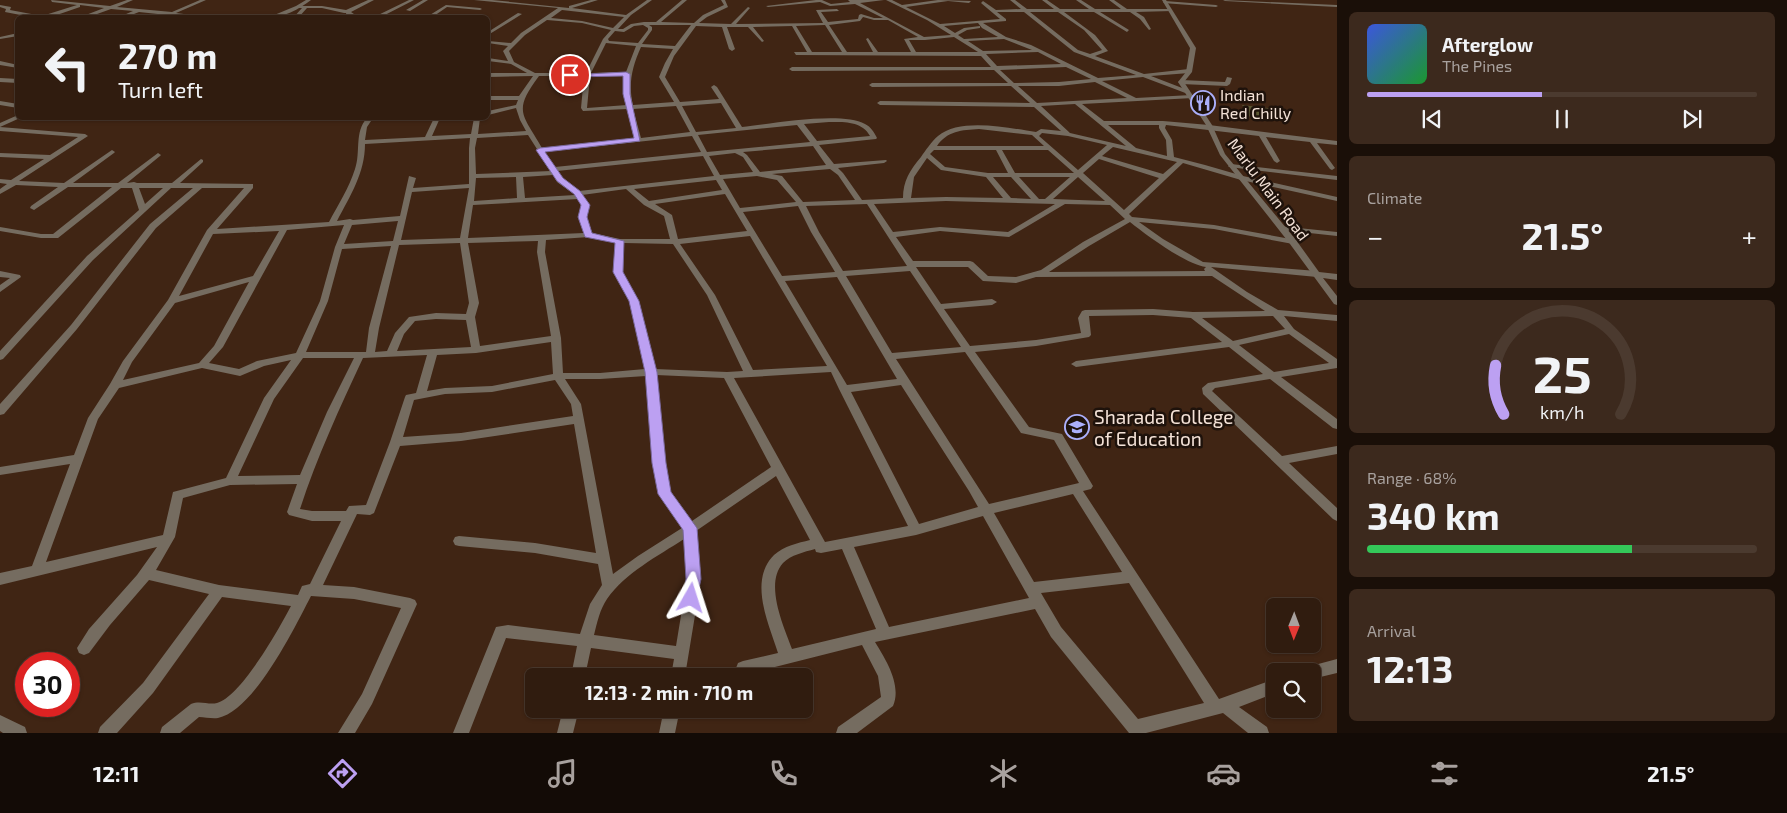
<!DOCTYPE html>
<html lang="en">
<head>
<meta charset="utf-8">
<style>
	:root { --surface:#301c0f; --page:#3c291d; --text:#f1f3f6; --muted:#a8a19e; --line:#4b3a2f; --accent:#bca0f2 }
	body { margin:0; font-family:"Exo 2",sans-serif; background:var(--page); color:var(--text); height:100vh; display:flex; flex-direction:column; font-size:19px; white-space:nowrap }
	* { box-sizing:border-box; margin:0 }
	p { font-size:16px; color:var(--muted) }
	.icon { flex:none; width:28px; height:28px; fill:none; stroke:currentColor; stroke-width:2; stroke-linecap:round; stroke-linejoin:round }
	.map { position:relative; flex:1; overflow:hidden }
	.panel { display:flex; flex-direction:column; gap:12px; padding:12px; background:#1a0f08; width:450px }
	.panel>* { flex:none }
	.top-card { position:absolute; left:15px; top:15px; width:475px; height:105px; border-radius:8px; box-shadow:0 1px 4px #0004,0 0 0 1px var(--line); background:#301c0f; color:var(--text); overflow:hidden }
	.needle { width:32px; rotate:181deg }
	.controls { position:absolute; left:1266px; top:598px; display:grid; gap:10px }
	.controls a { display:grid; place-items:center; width:55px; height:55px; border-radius:8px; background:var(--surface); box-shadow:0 1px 4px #0004,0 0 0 1px var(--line); font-size:25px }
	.speed { position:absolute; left:15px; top:652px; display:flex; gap:10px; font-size:25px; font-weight:700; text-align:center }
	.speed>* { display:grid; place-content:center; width:65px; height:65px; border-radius:50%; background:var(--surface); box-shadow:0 1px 4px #0004,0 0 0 1px var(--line); line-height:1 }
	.speed .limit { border:8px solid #d22; background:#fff; color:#111 }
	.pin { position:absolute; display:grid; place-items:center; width:42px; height:42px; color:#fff; margin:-21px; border:2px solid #fff; border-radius:50%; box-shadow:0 1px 5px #0007 }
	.me { position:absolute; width:55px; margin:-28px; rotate:6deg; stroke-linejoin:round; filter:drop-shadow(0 0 4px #0008) }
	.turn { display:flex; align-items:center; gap:18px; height:105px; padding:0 20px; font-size:22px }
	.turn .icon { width:65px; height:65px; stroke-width:2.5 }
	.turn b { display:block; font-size:35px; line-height:42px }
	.big { font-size:38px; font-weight:700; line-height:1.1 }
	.panel .widget { flex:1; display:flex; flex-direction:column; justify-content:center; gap:8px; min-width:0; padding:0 18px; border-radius:8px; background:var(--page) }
	.panel .dial { align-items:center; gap:0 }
	.dial svg { height:130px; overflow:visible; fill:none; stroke:var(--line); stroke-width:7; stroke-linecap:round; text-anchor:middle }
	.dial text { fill:var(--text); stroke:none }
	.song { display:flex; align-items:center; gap:15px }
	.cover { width:60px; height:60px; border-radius:8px; background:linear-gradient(135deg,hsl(230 70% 55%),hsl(130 70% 35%)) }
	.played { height:5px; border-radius:2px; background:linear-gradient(90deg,var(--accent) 45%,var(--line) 45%) }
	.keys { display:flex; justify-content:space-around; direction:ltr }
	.heat { display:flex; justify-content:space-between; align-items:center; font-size:28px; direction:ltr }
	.charge { height:8px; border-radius:4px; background:linear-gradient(90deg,#34c759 68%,var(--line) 0) }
	.trip { position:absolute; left:525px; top:668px; width:288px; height:50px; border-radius:8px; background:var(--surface); box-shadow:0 1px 4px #0004,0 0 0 1px var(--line); font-weight:700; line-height:50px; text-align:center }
	.tabs { display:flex; height:80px; justify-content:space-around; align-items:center; background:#130b06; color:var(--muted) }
	.tabs .icon { width:35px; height:35px }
	.tabs .selected { color:var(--accent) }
	.tabs b { font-size:22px; color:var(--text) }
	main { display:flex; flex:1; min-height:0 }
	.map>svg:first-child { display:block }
	.green { fill:#5b5732 }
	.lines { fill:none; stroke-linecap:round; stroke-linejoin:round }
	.minor { fill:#756c60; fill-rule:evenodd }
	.tertiary { fill:#756c60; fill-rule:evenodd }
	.route { fill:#bca0f2; stroke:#7a689d }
	.labels { text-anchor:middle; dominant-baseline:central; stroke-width:5; stroke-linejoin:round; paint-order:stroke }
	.far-poi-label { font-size:16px; fill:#f4e2d7; stroke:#1e120b; text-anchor:start }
	.far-street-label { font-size:16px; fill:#f4e2d7; stroke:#1e120b }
	.poi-label { font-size:19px; fill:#f4e2d7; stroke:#1e120b; text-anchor:start }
</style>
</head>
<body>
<main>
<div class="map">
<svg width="1337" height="733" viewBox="0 0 1337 733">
	<rect width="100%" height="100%" fill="#402514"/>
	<path class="green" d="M1242,105L1277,109L1286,121L1250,117Z"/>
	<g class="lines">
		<path class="minor" d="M51,0L110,6L127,0H133L117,7L172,12L200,0H206L176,13L215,18H195L139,12L124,18H117L133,11L111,9L86,18H78L104,8L80,5V7L48,18H36L5,12L6,9L0,7V5L11,7L10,10L42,16L77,5L52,2Z
			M368,0H374L351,12L360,18L351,16V18H347L346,13H344L322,8H307L298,18H293L302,8H296L298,6H322L346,10Z
			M409,0H414L379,18H372Z
			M423,0H428L410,11L406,10Z
			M474,0H492L569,8V6L591,0H598L572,8L626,15L647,0H652L631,15L618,29H623L631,24L644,22H656L682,0H687L661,22L694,23L703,15L724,5L721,0H725L728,7L707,17L699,23L731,24L748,7L750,8L736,24L823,23L816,10L837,9L839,11L821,12L828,22L858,19L859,15L861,14L874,18H883L855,4L830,6L820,2L768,7L766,6L816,0H822L831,4L850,2L848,0H884L860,3L924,37L951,35L927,20L886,0H892L902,5L938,0L971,1L969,3L948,1L906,7L940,24L1000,19L981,3L983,1L996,10L1021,9L1010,0H1015L1027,9H1054L1042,0H1047L1060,9H1089L1076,0H1081L1095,9H1121L1109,0H1114L1127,9H1170L1172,11L1136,12L1144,17L1151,29L1149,30L1140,19L1130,12H1100L1129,30L1127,32L1094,12H1064L1095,35L1108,51L1095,56L1144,74L1189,69L1192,71L1189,73L1151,76L1190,91V93L1188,94L1143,77L1102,81L1136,98L1191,95L1194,97L1193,98L1082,104L1104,121H1163L1209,125L1337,141V145L1317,143L1335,168L1332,170L1330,169L1310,142L1266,137L1280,161L1277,163L1274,161L1259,136L1166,125L1165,128L1172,140L1174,157L1205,165L1243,176L1337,197V201L1241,180L1183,163L1129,214L1132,217L1214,225L1296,240V244H1293L1214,229L1139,222L1163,239L1203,262L1317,271L1321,274L1317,277L1211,267L1247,292L1278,310L1337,315V321L1284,316L1294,329L1337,359V368L1281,377L1337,419V429L1333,428L1270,379L1215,388L1212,391L1282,456L1337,446V454L1289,463L1337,508V521L1333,519L1203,394L1202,388L1208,383L1263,374L1229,347L1076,367L1071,364L1076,361L1222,342L1191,318L1153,315L1089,316L1091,335L1089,337L1036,346L975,352L1029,427L1062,434L1093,486L1091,489L1083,491L1219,699L1275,679V693L1239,707L1267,727L1269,733H1248L1223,713L1146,733H1129L1051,637L1035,609L875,642C886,660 902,685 893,706L857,733H836L838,727L881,697L878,676L862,645L743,675L738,673L736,668L738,663L743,661L778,653C769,624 748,581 774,555C784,546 798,543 810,540L776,476L696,531L701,579L685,676H671L674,659L591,648L585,676H571L577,646L506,638L469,733H453L496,627L508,625L580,634L590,604L602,585L598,564L535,553L459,546L455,545L453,541L455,537L459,536L535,543L596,553L574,424L461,441L400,446L374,513L370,515L357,514L323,585L354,587L410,598L415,600L417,604L372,704L355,733H338L362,694L401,608L354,599L311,596C295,627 254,711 218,718C212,719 205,717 199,717L180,733H160L162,727L191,704C200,700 208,705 217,703C241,697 280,627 291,606L222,597L153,693L117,733H98L100,727L143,683L209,594L149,580L110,625L89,653L84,655L79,653L77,648L89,629L137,575L157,547L0,585V573L32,566L70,464L0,475V467L74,455L88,418L110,384L123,361L168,300L207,230L244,188H202L156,228L77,329L4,414L0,415V404L71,325L150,224L193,188H171L93,260L3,359L0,360V351L87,256L139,210L132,188H121L58,238H41L0,231V227L41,234H53L112,187H68L34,210L30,208L31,206L58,187L16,185L0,194V189L7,184L0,183V179L11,180L44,159L0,157V153L50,155L78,137L0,131V127L85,134L88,136L19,181L64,183L112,150L115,152L114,153L73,183H118L158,153L161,155L160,156L127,183L134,182L137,183H172L201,159L203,160V162L180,183L253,184V188L217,229L329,222C338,205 349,188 355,169C361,152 354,132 367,118H373L367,127L365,140L425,137L434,118H440L432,136L471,134L474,118H480L478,134L526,131L520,120L516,108L488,115V111L516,105L518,100H488V96H519L533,76L488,77V73H527L511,64L488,61V58L508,61L503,51L508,46L488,43V41L511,43L521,33L558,8ZM562,10L624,17L613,28L582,21L551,18ZM997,12H1024L1074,52L1136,75L1098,78L1031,45L1006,37L983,23L1006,21V19ZM1030,12H1058L1084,30L1102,50L1090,54L1078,50ZM863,17L874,20H888L918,37L904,39L911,52H878L868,38L866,39L873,52H847L829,25L860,21ZM547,20L582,23L611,30L603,39L586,73H535L514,62L509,51L525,35ZM978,23L982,28L998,37L964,39L958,35L967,30L980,28V26L964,28L955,33L944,26ZM643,25L648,28V30L638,43L609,41L608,39L615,31L624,32L634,26ZM649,25H691L675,46L642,44L652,30V27ZM825,25L842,52H812L796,26ZM696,26L722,27L729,49L732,51L735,49L727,27H748L762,42L764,41L753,27L792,26L807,52H794L796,55L981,56L991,67H792L789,69L792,71L994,70L1008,83H872L869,85L872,87L1011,86L1030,103L880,101L877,103L880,105L1034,107L1061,131L1041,129L1036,132C1009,128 960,117 938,136C932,141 925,151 921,157C910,170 903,181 903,198L862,200L843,173L838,168L884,163L887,161L886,160L834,164L819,145L876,139L877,138C874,132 871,127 865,124C841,111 771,124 742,127L717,87L714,85L711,87L719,99L680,102L665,77L674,56ZM954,37L978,52H916L909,40H925ZM1004,39L1032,50L983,51L968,41ZM606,43L636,46L626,72L591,73ZM641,47L673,49L665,63L659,77L674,102L633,105C628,84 632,67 641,47ZM1038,52L1061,64L997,66L986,54ZM1066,67L1091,79L1059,82L1014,83L1000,70ZM539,76H584L581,108L583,111L627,109L634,138L542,148C523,114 512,112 539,76ZM590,76H625L624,90L627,105L587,108ZM1095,82L1127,98L1037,103L1018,86H1059ZM721,103L736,128L696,132L682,106ZM1075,104L1126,146L1070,133L1041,106ZM676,106L690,132L641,138L633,109ZM829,122C844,122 862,121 870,136L817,141L804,124ZM797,125L810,142L707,152L698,135ZM1108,125H1159V128L1166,140L1167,156L1136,148ZM979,129L1032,135L1044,146H937C947,131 962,130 979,129ZM1042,133L1068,136L1107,145L1078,170L1039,136ZM528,135L551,171L476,174L475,148L477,138ZM692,136L701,152L555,167L544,152ZM470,138L469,148V184L413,188L416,178L409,176L400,216L353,220L350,219L337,221C350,196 365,173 365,144ZM813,146L826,165L760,172L747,155L743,152ZM1113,147L1177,162L1163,174L1102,156ZM934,150H996L1008,173H988L945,167L930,154ZM1002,150H1048L1074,173H1015ZM735,153L743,157L753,172L720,175L709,156ZM703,156L714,176L579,191L563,179L557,171ZM927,158L941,170L986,177L1003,198L946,197L911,198L914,177ZM1099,159L1159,178L1124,210L1083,173ZM830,169L838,175L855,200L803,202L782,176L772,174ZM553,175L557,182L575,195L525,198L523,177ZM757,176L777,180L796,202L740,208L723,179ZM516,177L517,198L474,201L476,178ZM993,177H1011L1031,199L1011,198ZM1019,177H1070L1045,199H1039ZM1078,177L1105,201L1053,199ZM716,180L722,190L649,201L634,189ZM139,188H163L145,204ZM469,188L460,238L401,240L412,192ZM626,189L644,205L664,216L670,239H620L592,233L587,217L589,205L582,195ZM725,194L747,231L678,239L672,215L655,204ZM578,199L581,205L579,217L584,233L468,238L473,205ZM946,201L1055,204L1008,232L940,227L893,232L874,204ZM867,204L907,266L843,271L819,232L806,206ZM1065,204L1110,205L1125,219L1083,242L1041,270L1016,277L988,276L973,262L970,261H913L896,237L940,231L1009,237ZM798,206L811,232L835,272L782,276L743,212ZM398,221L393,241L344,244L352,225ZM1130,222C1146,235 1187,265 1206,267L1204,269L1205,271L1049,272L1089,246ZM344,225L335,247L320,301L296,353L257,361L239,369L209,363L223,347L287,230ZM279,231L253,276L179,296L213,234ZM750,236L827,366L753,370L715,295L680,244ZM589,237L616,243L614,273L630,301L645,369L600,373H563L561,338L545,252L546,240ZM538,241L537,252L551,336L480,346L475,317L479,303L468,243ZM460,243L469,303L466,314L436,313L409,317L395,333L387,351L375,352L379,328L399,245ZM624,243L673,244L707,295L743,371L727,372L655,369L638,301L622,273ZM391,246L369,328L366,352H306L328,301L342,249ZM916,267H968L983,281L1016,283L1036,277L1212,276L1265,311L1193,312L1153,309L1085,310L1082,311L1078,318L1081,333L1036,340L970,346L944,309L992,305L997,302L992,299L941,304ZM910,271L961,347L892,353L846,276ZM837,277L897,379L847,385L785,281ZM249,282L214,346L199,363L123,380L132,362L175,303ZM1273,316L1285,329L1233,341L1202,318ZM436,319L466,320L471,347L397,351L404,334L415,321ZM1289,334L1329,363L1274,372L1239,345ZM551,342L553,374L492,386L445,388L427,391L437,355L476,353ZM965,352L1021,433L1054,440L1079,483L989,504L896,359ZM427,355L416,393L406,395L405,397L390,442L366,505L349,506L346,511H312L300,509C317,457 340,407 363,358ZM303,358H354L327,412L300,475L238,476L274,399ZM291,360L264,398L226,478L173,492L163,535L46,562L98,419L119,388L202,368L240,376L264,366ZM831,372L839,389L908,526L825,542L734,378ZM656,375L724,378L771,467L692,521L671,492L665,463ZM646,376L653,463L659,493L682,528L638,556L613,574L581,404L565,379H600ZM555,380L571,404L573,416L461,433L403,437L414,400L445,394L492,392ZM901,385L969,491L978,507L919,524L851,392ZM297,484L287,512L289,515L312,521H341L310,584L302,586L298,595L219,585L156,570L175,537L183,498L230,485ZM1073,494L1122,572L1034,582L994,513ZM983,516L1029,598L889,627L854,547L916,535ZM684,539L687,579L676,646L594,635C597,623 600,609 607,599C625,573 658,556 684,539ZM815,549L816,552L821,553L842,549L876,629L792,649C784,627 764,584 783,563C791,555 804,552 815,549ZM1129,583L1204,703L1138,719L1061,627L1041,593Z
			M1223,0L1337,5V7L1225,1Z
			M1165,1L1216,5L1218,6L1216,7L1163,3Z
			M446,5L480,8L482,9L480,10L447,7L431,18H425Z
			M518,13L522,14L488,35V32Z
			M18,33V36L0,39V37Z
			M0,61L18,65V68L0,65Z
			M1227,77L1232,78L1230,84L1227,86L1181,84L1178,82L1181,80L1225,82Z
			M0,78L18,79V83L0,82Z
			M0,101L18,104V108L0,105Z
			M1231,164L1337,176V180L1229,167L1228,166Z
			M1279,226L1337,232V236L1282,230H1279Z
			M0,271L20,275L21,277L0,292V285L10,278L0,277Z
			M1337,659V673L1312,679V671H1305L1307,667Z
			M563,709H579L573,733H557Z
			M664,709H680L675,733H659Z
			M0,715L25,727L27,733H3L0,731Z"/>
		<path class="tertiary" d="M306,0H311C300,9 282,18 267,18L296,6Z
			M1162,0H1166L1196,48L1192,72L1184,82L1212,125L1225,154L1296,240L1319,272L1337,274V280L1323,278L1337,296V305L1334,304L1290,244L1220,155L1206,125L1178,82L1186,72L1190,48Z
			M18,115V118H20L0,127V123Z"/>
	</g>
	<path class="route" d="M626,72L630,74V94L640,141L545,152L563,178L580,191L590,205L587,217L592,233L624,241L623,272L639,301L657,372L666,463L671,492L697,528L701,579L696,602L691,604L685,602L683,598L686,579L683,530L658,494L652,463L645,372L629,301L613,272L615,243L585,237L578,217L581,205L574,194L557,181L536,150L540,148L634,138L623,94V76L570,77L567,75Z"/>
	<defs>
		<symbol id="restaurant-ring" viewBox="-11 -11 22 22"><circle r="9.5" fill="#1e120b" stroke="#abaffb" stroke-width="1.5"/><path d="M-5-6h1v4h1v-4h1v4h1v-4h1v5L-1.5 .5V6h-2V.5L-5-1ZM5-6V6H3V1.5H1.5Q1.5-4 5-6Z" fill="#abaffb"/></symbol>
		<symbol id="university-ring" viewBox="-11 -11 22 22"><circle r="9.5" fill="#1e120b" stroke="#abaffb" stroke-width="1.5"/><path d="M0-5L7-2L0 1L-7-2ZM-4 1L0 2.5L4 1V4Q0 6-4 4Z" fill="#abaffb"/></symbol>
	</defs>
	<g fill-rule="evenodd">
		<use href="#restaurant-ring" x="1189" y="89" width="28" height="28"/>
		<use href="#university-ring" x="1063" y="413" width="28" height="28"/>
	</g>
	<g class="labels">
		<g class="far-poi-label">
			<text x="1220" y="94">Indian<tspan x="1220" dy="18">Red Chilly</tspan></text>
		</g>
		<g class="far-street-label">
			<text transform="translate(1269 189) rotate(53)">Marlu Main Road</text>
		</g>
		<g class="poi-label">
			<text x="1094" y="416">Sharada College<tspan x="1094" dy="22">of Education</tspan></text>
		</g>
	</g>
</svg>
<div class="controls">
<a><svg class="needle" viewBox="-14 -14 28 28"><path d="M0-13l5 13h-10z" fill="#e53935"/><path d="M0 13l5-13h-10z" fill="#a8a19e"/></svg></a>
<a><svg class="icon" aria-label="search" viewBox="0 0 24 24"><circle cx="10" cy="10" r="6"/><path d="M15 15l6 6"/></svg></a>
</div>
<div class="speed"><div class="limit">30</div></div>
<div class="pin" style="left:570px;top:75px;background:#d93025"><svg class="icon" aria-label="arrive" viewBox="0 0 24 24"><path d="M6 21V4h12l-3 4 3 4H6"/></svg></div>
<svg class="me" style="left:691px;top:598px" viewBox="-20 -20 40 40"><path d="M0-17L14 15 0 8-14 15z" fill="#bca0f2" stroke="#fff" stroke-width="4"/></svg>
<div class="trip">12:13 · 2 min · 710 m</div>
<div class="top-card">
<div class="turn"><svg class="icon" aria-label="left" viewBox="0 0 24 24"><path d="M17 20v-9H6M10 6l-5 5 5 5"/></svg><div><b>270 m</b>Turn left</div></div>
</div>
</div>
<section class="panel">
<div class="widget">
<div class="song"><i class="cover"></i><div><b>Afterglow</b><p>The Pines</p></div></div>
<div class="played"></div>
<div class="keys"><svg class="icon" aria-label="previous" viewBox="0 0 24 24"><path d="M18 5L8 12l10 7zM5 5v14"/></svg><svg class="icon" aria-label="pause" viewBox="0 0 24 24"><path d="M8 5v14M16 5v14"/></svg><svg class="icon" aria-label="next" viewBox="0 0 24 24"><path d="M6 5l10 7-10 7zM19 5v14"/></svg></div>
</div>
<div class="widget"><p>Climate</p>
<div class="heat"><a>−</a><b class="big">21.5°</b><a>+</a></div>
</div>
<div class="widget dial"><svg viewBox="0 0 100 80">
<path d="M14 69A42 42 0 1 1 86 69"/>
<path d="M14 69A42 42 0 0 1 9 39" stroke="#bca0f2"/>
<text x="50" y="56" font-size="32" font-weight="700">25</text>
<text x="50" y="72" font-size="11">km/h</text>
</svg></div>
<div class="widget"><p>Range · 68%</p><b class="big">340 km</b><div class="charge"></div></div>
<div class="widget"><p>Arrival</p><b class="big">12:13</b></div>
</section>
</main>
<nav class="tabs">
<b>12:11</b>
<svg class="icon selected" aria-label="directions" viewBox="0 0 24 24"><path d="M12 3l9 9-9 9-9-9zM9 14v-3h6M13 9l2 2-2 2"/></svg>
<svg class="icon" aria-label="music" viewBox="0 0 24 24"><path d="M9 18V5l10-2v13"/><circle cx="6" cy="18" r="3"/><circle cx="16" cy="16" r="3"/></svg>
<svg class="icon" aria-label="phone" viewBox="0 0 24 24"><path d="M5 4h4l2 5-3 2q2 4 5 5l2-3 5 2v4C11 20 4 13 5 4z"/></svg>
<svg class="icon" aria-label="climate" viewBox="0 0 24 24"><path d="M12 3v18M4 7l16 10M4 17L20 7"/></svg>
<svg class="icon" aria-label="car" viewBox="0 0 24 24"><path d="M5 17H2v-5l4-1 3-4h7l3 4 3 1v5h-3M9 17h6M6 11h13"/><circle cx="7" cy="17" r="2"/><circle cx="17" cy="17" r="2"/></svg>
<svg class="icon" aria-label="filters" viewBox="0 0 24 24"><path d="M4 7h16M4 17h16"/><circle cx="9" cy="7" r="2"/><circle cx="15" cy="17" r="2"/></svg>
<b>21.5°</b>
</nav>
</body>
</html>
